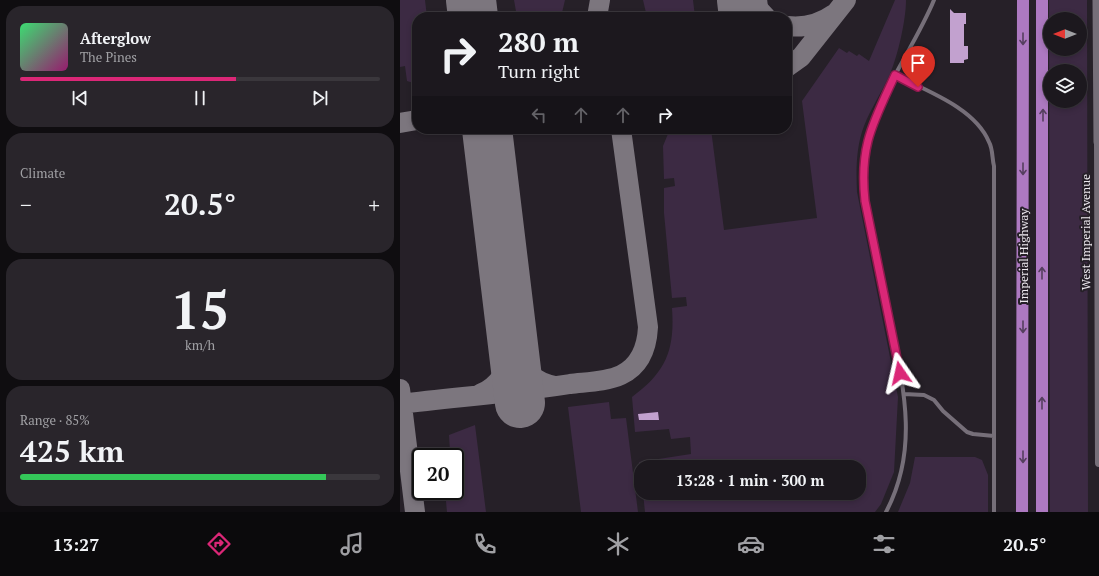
<!DOCTYPE html>
<html lang="en">
<head>
<meta charset="utf-8">
<style>
	:root { --surface:#1c181e; --page:#29252b; --text:#f1f3f6; --muted:#a0a0a4; --line:#3a373c; --accent:#db2777 }
	body { margin:0; font-family:"PT Serif",serif; background:var(--page); color:var(--text); height:100vh; display:flex; flex-direction:column; font-size:15px; white-space:nowrap }
	* { box-sizing:border-box; margin:0 }
	p { font-size:13px; color:var(--muted) }
	.icon { flex:none; width:22px; height:22px; fill:none; stroke:currentColor; stroke-width:2; stroke-linecap:round; stroke-linejoin:round }
	.map { position:relative; flex:1; overflow:hidden }
	.panel { display:flex; flex-direction:column; gap:6px; padding:6px; background:#0f0d10; width:400px }
	.panel>* { flex:none }
	.hud { position:absolute; left:12px; top:12px; width:380px; height:122px; border-radius:16px; box-shadow:0 2px 6px #0003,0 0 0 1px var(--line); background:#1c181e; color:var(--text); overflow:hidden }
	.needle { width:26px; rotate:270deg }
	.controls { position:absolute; left:643px; top:12px; display:grid; gap:8px }
	.controls a { display:grid; place-items:center; width:44px; height:44px; border-radius:50%; background:var(--surface); box-shadow:0 2px 6px #0003,0 0 0 1px var(--line); font-size:20px }
	.speed { position:absolute; left:12px; top:448px; display:flex; gap:8px; font-size:20px; font-weight:700; text-align:center }
	.speed>* { display:grid; place-content:center; width:52px; height:52px; border-radius:50%; background:var(--surface); box-shadow:0 2px 6px #0003,0 0 0 1px var(--line); line-height:1 }
	.speed .limit { border:2px solid #111; border-radius:6px; background:#fff; color:#111 }
	.pin { position:absolute; display:grid; place-items:center; width:34px; height:34px; color:#fff; margin:-41px -17px; border-radius:50% 50% 50% 0; rotate:-45deg; box-shadow:0 0 4px #0007 }
	.pin .icon { rotate:45deg }
	.me { position:absolute; width:44px; margin:-22px; rotate:349deg; stroke-linejoin:round; filter:drop-shadow(0 0 3px #0008) }
	.turn { display:flex; align-items:center; gap:14px; height:84px; padding:0 20px; font-size:18px }
	.turn .icon { width:52px; height:52px; stroke-width:2.5 }
	.turn b { display:block; font-size:28px; line-height:34px }
	.lanes { display:flex; align-items:center; height:38px; padding:0 20px; background:#0003; justify-content:center; gap:20px; direction:ltr }
	.lanes .off { opacity:.35 }
	.big { font-size:30px; font-weight:700; line-height:1.1 }
	.panel .tile { flex:1; display:flex; flex-direction:column; justify-content:center; gap:6px; min-width:0; padding:0 14px; border-radius:16px; background:var(--page) }
	.panel .dial { align-items:center; gap:0 }
	.dial b { font-size:52px; line-height:1 }
	.song { display:flex; align-items:center; gap:12px }
	.cover { width:48px; height:48px; border-radius:6px; background:linear-gradient(135deg,hsl(140 70% 55%),hsl(320 70% 35%)) }
	.played { height:4px; border-radius:2px; background:linear-gradient(90deg,var(--accent) 60%,var(--line) 60%) }
	.keys { display:flex; justify-content:space-around; direction:ltr }
	.heat { display:flex; justify-content:space-between; align-items:center; font-size:22px; direction:ltr }
	.charge { height:6px; border-radius:3px; background:linear-gradient(90deg,#34c759 85%,var(--line) 0) }
	.trip { position:absolute; left:234px; top:460px; width:232px; height:40px; border-radius:16px; background:var(--surface); box-shadow:0 2px 6px #0003,0 0 0 1px var(--line); font-weight:700; line-height:40px; text-align:center }
	.tab-bar { display:flex; height:64px; justify-content:space-around; align-items:center; background:#0b0a0c; color:var(--muted) }
	.tab-bar .icon { width:28px; height:28px }
	.tab-bar .active { color:var(--accent) }
	.tab-bar b { font-size:18px; color:var(--text) }
	main { display:flex; flex:1; min-height:0 }
	.map>svg:first-child { display:block }
	.green { fill:#3c2a43; fill-rule:evenodd }
	.lines { fill:none; stroke-linecap:round; stroke-linejoin:round }
	.taxiway { stroke:#7c767e; stroke-width:20 }
	.runway { stroke:#7c767e; stroke-width:50 }
	.building { fill:#c2a1cf }
	.lane { stroke:#766f79; stroke-width:4 }
	.street { stroke:#766f79; stroke-width:8 }
	.secondary { stroke:#766f79; stroke-width:11 }
	.primary { stroke:#ad79c1; stroke-width:12 }
	.oneway { stroke:#553f5e }
	.route-casing { stroke:#8e194d; stroke-width:10 }
	.route { stroke:#db2777; stroke-width:7 }
	.labels { text-anchor:middle; dominant-baseline:central; stroke-width:4; stroke-linejoin:round; paint-order:stroke }
	.street-label { font-size:12px; fill:#ede9ef; stroke:#262028 }
</style>
</head>
<body>
<main>
<section class="panel">
<div class="tile">
<div class="song"><i class="cover"></i><div><b>Afterglow</b><p>The Pines</p></div></div>
<div class="played"></div>
<div class="keys"><svg class="icon" aria-label="previous" viewBox="0 0 24 24"><path d="M18 5L8 12l10 7zM5 5v14"/></svg><svg class="icon" aria-label="pause" viewBox="0 0 24 24"><path d="M8 5v14M16 5v14"/></svg><svg class="icon" aria-label="next" viewBox="0 0 24 24"><path d="M6 5l10 7-10 7zM19 5v14"/></svg></div>
</div>
<div class="tile"><p>Climate</p>
<div class="heat"><a>−</a><b class="big">20.5°</b><a>+</a></div>
</div>
<div class="tile dial"><b>15</b><p>km/h</p></div>
<div class="tile"><p>Range · 85%</p><b class="big">425 km</b><div class="charge"></div></div>
</section>
<div class="map">
<svg width="699" height="512" viewBox="0 0 699 512">
	<rect width="100%" height="100%" fill="#262028"/>
	<path class="green" d="M0,0H25L27,17H17V84L7,81L5,66L0,67Z
		M114,0H165L161,17H117Z
		M243,0H293L295,17H247Z
		M495,0H506C506,20 498,55 490,74C482,92 471,108 464,126C456,147 456,170 457,192L498,397L494,472L481,504L475,512H245L243,493H459V467H241V479L239,462L291,454L290,437L271,439L269,429L235,432L232,397C266,372 275,350 272,308L287,306L286,297L272,298L264,213V188L275,186L274,178L264,179L263,146L270,129H311L324,230L417,218L402,101L439,48L447,53L449,51L457,56L459,54L469,61Z
		M649,0H687L688,512H650ZM650,19H680V49H650ZM650,71H680V101H650Z
		M209,402L211,419L226,418L238,512H181L168,407Z
		M75,425L86,512H47L45,491H55V457H42L43,452L50,451L49,435Z
		M515,457H575L582,460L588,475V512H498L510,483Z"/>
	<g class="lines">
		<path class="taxiway" d="M350,0L366,17
			M197,17L200,0
			M387,26C404,28 420,24 434,14
			M387,67L401,57L446,0
			M0,123L17,120
			M114,350C121,370 134,382 155,386
			M0,389L15,512
			M80,394C99,387 108,369 114,350
			M0,404C57,397 114,393 170,384C186,382 206,382 221,375C240,366 247,347 248,327L221,129"/>
		<path class="runway" d="M71,0L73,17
			M342,0L344,17
			M87,129L120,403"/>
	</g>
	<path class="building" d="M550,9L554,13H566V24H564V46H568V59L564,60V63H550Z
		M258,412L259,420H239L238,414Z"/>
	<g class="lines">
		<path class="lane" d="M495,75C527,91 575,108 589,142C593,149 592,159 594,166V512
			M504,394L524,395L534,400L543,411L567,432L573,434L594,436
			M486,512C520,448 503,384 489,317C481,278 473,240 465,201C464,186 462,171 464,155C472,102 514,49 534,0"/>
		<path class="street" d="M698,142L699,463"/>
		<path class="secondary" d="M698,0L699,142"/>
		<path class="primary" d="M642,0V512
			M622,512L623,0"/>
	</g>
	<defs><path id="oneway-shaft" d="M-6 0H5M1.5-3L5.5 0L1.5 3" fill="none" stroke-width="1.6" stroke-linecap="round" stroke-linejoin="round"/></defs>
	<g class="oneway">
		<use href="#oneway-shaft" transform="translate(623 39) rotate(90)"/>
		<use href="#oneway-shaft" transform="translate(643 115) rotate(-90)"/>
		<use href="#oneway-shaft" transform="translate(623 169) rotate(90)"/>
		<use href="#oneway-shaft" transform="translate(642 273) rotate(-90)"/>
		<use href="#oneway-shaft" transform="translate(623 327) rotate(90)"/>
		<use href="#oneway-shaft" transform="translate(642 403) rotate(-90)"/>
		<use href="#oneway-shaft" transform="translate(623 457) rotate(90)"/>
	</g>
	<g class="lines">
		<defs>
			<path id="route" d="M500,373L465,201C459,146 473,123 495,75L518,87"/>
		</defs>
		<use href="#route" class="route-casing"/>
		<use href="#route" class="route"/>
	</g>
	<g class="labels">
		<g class="street-label">
			<text transform="translate(685 232) rotate(-90)">West Imperial Avenue</text>
			<text transform="translate(623 256) rotate(-90)">Imperial Highway</text>
		</g>
	</g>
</svg>
<div class="controls">
<a><svg class="needle" viewBox="-14 -14 28 28"><path d="M0-13l5 13h-10z" fill="#e53935"/><path d="M0 13l5-13h-10z" fill="#a0a0a4"/></svg></a>
<a><svg class="icon" aria-label="layers" viewBox="0 0 24 24"><path d="M12 4l9 5-9 5-9-5zM3 14l9 5 9-5"/></svg></a>
</div>
<div class="speed"><div class="limit">20</div></div>
<div class="pin" style="left:518px;top:87px;background:#d93025"><svg class="icon" aria-label="arrive" viewBox="0 0 24 24"><path d="M6 21V4h12l-3 4 3 4H6"/></svg></div>
<svg class="me" style="left:500px;top:373px" viewBox="-20 -20 40 40"><path d="M0-17L14 15 0 8-14 15z" fill="#db2777" stroke="#fff" stroke-width="4"/></svg>
<div class="trip">13:28 · 1 min · 300 m</div>
<div class="hud">
<div class="turn"><svg class="icon" aria-label="right" viewBox="0 0 24 24"><path d="M7 20v-9h11M14 6l5 5-5 5"/></svg><div><b>280 m</b>Turn right</div></div>
<div class="lanes"><svg class="icon off" aria-label="left" viewBox="0 0 24 24"><path d="M17 20v-9H6M10 6l-5 5 5 5"/></svg><svg class="icon off" aria-label="ahead" viewBox="0 0 24 24"><path d="M12 20V5M6 11l6-6 6 6"/></svg><svg class="icon off" aria-label="ahead" viewBox="0 0 24 24"><path d="M12 20V5M6 11l6-6 6 6"/></svg><svg class="icon" aria-label="right" viewBox="0 0 24 24"><path d="M7 20v-9h11M14 6l5 5-5 5"/></svg></div>
</div>
</div>
</main>
<nav class="tab-bar">
<b>13:27</b>
<svg class="icon active" aria-label="directions" viewBox="0 0 24 24"><path d="M12 3l9 9-9 9-9-9zM9 14v-3h6M13 9l2 2-2 2"/></svg>
<svg class="icon" aria-label="music" viewBox="0 0 24 24"><path d="M9 18V5l10-2v13"/><circle cx="6" cy="18" r="3"/><circle cx="16" cy="16" r="3"/></svg>
<svg class="icon" aria-label="phone" viewBox="0 0 24 24"><path d="M5 4h4l2 5-3 2q2 4 5 5l2-3 5 2v4C11 20 4 13 5 4z"/></svg>
<svg class="icon" aria-label="climate" viewBox="0 0 24 24"><path d="M12 3v18M4 7l16 10M4 17L20 7"/></svg>
<svg class="icon" aria-label="car" viewBox="0 0 24 24"><path d="M5 17H2v-5l4-1 3-4h7l3 4 3 1v5h-3M9 17h6M6 11h13"/><circle cx="7" cy="17" r="2"/><circle cx="17" cy="17" r="2"/></svg>
<svg class="icon" aria-label="filters" viewBox="0 0 24 24"><path d="M4 7h16M4 17h16"/><circle cx="9" cy="7" r="2"/><circle cx="15" cy="17" r="2"/></svg>
<b>20.5°</b>
</nav>
</body>
</html>
